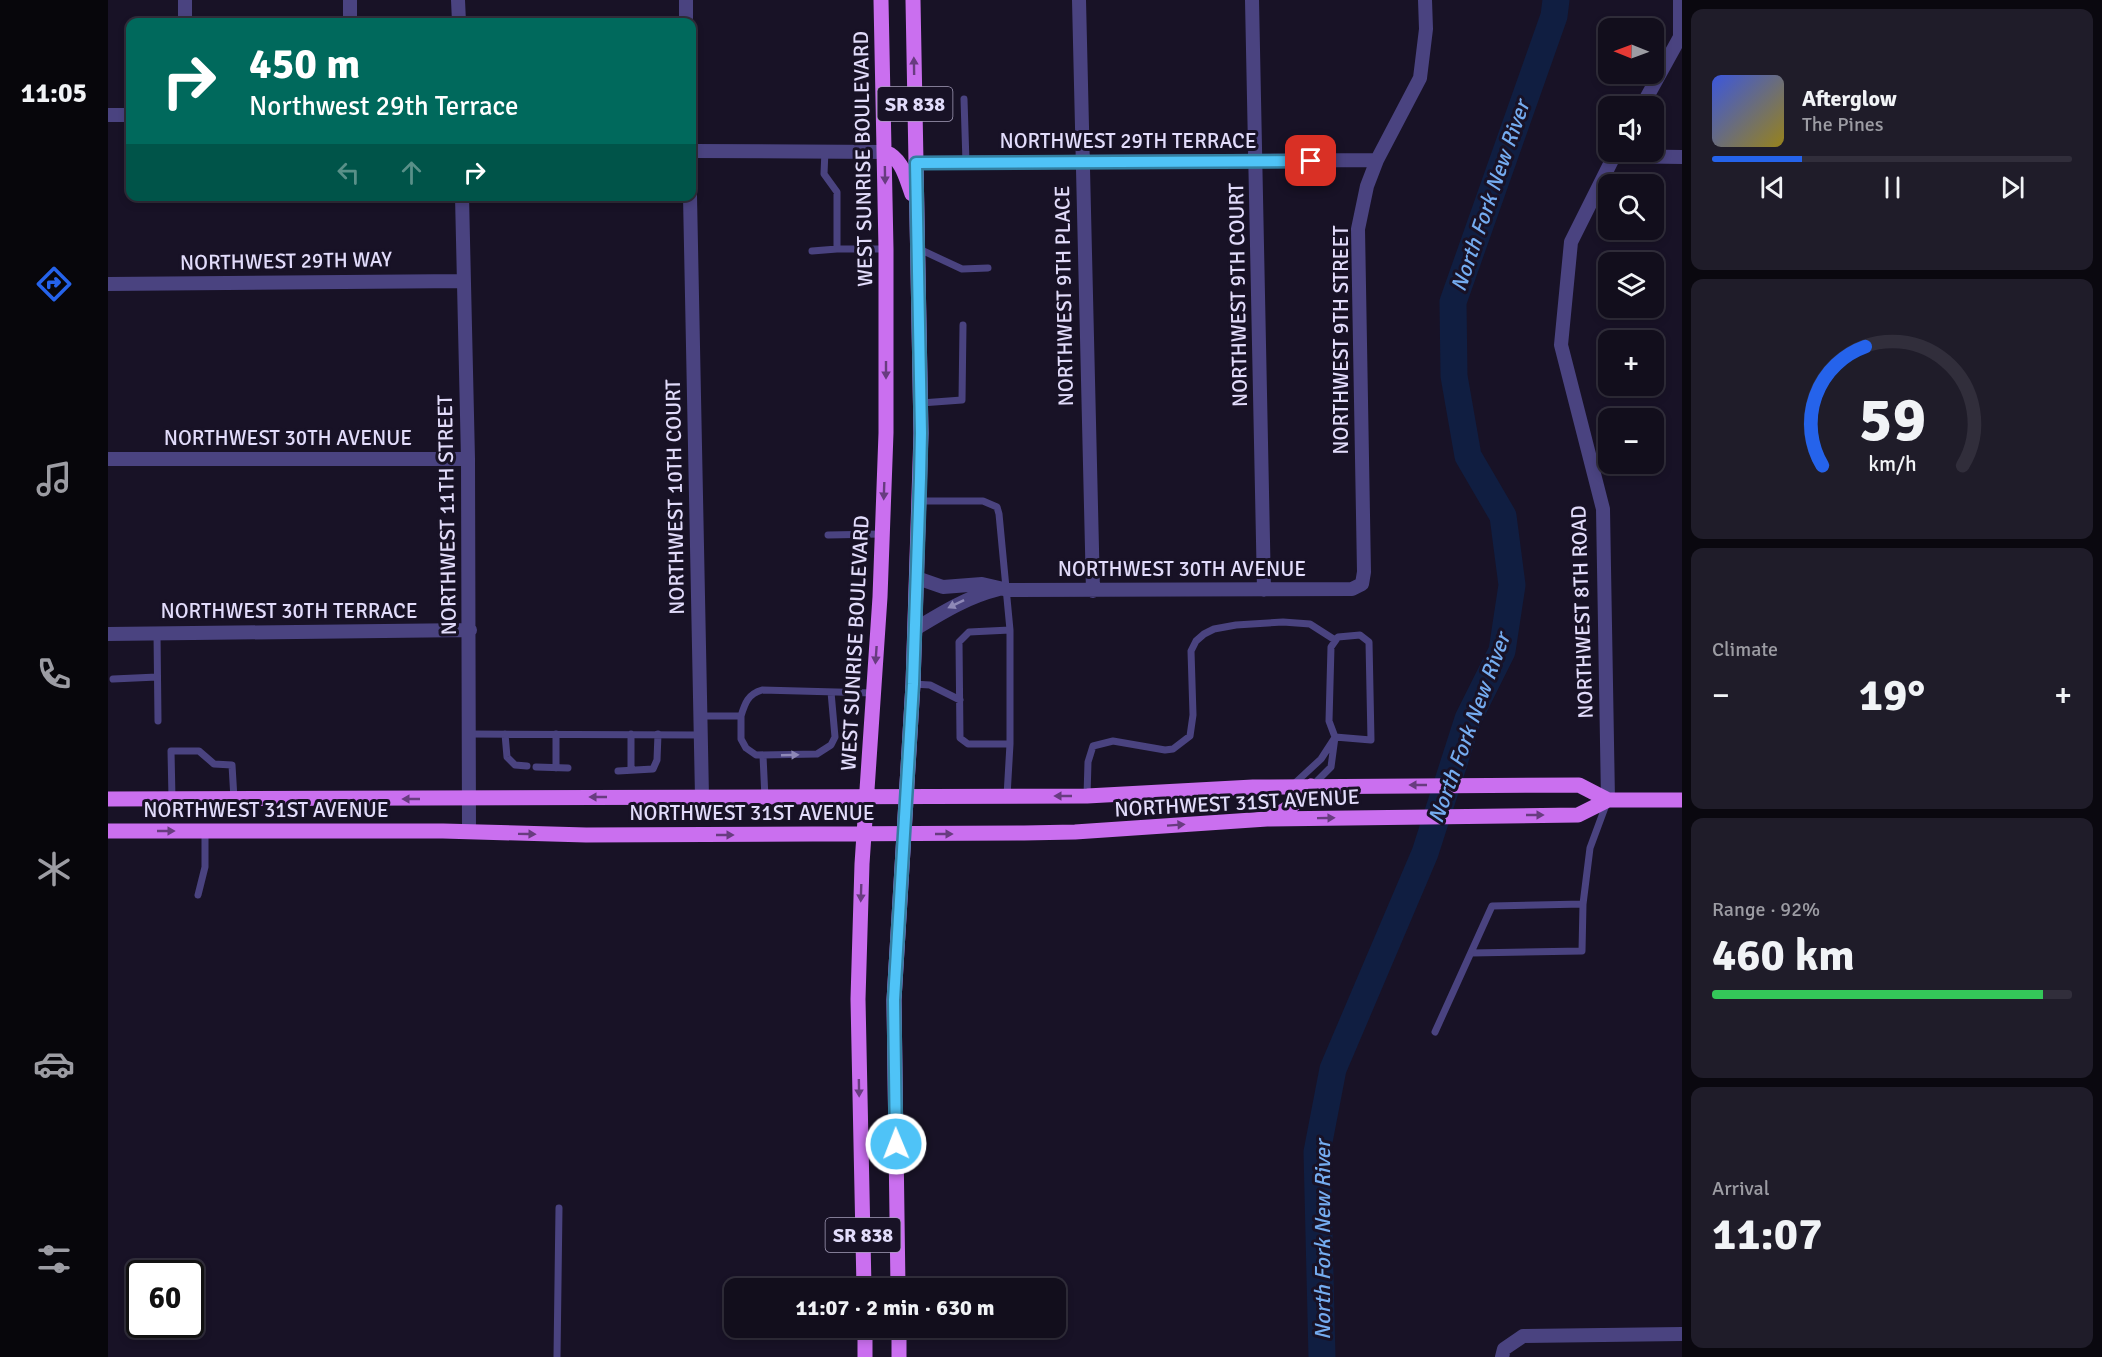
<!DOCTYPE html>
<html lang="en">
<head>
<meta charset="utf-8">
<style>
	:root { --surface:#120e1c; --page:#1f1c29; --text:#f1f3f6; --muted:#9c9ca3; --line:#312e3b; --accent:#2563eb }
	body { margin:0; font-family:Signika,sans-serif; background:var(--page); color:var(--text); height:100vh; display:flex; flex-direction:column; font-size:22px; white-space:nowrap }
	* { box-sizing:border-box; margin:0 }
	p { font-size:20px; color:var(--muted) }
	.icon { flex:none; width:33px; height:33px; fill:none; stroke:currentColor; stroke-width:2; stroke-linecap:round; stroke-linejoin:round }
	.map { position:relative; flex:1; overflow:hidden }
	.side { display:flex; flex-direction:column; gap:9px; padding:9px; background:#0a080f; width:420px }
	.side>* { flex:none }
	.banner { position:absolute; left:18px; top:18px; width:570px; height:183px; border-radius:12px; box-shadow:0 3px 9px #0003,0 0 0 2px var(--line); background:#00695c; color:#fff; overflow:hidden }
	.needle { width:39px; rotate:271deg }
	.buttons { position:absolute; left:1490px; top:18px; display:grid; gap:12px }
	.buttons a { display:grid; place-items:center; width:66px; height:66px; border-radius:12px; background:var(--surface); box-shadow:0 3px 9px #0003,0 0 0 2px var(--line); font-size:30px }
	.speed { position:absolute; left:18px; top:1260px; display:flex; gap:12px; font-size:30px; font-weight:700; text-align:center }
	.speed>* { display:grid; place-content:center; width:78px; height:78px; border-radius:50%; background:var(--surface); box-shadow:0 3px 9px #0003,0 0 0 2px var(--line); line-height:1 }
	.speed .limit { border:3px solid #111; border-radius:9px; background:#fff; color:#111 }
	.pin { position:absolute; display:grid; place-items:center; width:51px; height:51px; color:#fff; margin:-26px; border-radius:12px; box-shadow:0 3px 9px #0006 }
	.me { position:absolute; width:66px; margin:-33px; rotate:359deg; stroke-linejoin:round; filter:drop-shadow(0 0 4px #0008) }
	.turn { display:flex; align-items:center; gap:21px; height:126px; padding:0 24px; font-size:27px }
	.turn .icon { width:78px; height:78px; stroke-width:2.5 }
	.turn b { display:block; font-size:42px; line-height:51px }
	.lanes { display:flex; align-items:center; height:57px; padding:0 24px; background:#0003; justify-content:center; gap:30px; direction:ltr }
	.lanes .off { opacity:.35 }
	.big { font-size:45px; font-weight:700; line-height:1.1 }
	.side .widget { flex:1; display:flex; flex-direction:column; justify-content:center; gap:9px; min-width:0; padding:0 21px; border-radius:12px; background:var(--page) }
	.side .dial { align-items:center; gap:0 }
	.dial svg { height:156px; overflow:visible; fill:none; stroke:var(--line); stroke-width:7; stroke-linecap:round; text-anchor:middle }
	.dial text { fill:var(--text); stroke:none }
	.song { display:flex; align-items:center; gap:18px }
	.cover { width:72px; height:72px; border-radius:9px; background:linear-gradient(135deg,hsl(230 70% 55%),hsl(50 70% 35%)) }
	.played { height:6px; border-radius:3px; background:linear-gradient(90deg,var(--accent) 25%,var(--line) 25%) }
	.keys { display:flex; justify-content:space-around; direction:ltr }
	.heat { display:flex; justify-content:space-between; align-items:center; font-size:33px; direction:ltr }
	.charge { height:9px; border-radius:4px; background:linear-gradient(90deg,#34c759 92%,var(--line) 0) }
	.trip { position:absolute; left:616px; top:1278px; width:342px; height:60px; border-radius:12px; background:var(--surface); box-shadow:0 3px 9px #0003,0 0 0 2px var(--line); font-weight:700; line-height:60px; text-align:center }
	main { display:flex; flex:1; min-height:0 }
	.menu { display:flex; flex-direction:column; width:108px; justify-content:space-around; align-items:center; background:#07060b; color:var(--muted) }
	.menu .icon { width:42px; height:42px }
	.menu .selected { color:var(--accent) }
	.menu b { font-size:27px; color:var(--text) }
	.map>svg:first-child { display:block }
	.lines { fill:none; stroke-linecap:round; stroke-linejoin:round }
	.river { stroke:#101e41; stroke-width:27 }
	.lane { stroke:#4a4380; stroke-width:7 }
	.street { stroke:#4a4380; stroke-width:14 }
	.primary { stroke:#ca6fef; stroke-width:15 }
	.oneway { fill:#683c80 }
	.oneway2 { fill:#8e88b7 }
	.route-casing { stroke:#337fa1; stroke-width:15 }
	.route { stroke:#4fc3f7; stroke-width:10 }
	.labels { text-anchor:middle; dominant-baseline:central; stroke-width:6; stroke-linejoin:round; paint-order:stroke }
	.shield { fill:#181226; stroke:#a59fbb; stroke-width:1.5 }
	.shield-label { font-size:20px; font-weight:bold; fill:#e2dcfb }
	.street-label { font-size:21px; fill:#e2dcfb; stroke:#181226 }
	.water-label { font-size:22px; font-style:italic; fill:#75acf0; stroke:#181226 }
</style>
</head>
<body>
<main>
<nav class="menu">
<b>11:05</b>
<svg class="icon selected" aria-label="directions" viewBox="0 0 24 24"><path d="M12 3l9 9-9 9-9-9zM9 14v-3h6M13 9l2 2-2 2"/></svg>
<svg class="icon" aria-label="music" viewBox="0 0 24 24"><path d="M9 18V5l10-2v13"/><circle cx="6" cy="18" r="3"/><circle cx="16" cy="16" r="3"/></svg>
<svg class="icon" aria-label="phone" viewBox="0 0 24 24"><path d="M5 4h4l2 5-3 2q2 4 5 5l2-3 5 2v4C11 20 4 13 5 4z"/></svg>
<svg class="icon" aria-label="climate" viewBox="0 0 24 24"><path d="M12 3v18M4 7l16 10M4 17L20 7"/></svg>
<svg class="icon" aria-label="car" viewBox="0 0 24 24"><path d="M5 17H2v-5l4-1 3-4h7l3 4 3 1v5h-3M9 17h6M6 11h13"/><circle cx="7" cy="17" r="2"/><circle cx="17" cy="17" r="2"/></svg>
<svg class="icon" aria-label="filters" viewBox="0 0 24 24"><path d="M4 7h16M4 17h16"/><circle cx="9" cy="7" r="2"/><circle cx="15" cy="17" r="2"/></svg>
</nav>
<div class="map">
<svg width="1574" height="1357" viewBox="0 0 1574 1357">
	<rect width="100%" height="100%" fill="#181226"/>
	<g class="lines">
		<path class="river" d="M1214,1357L1209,1152L1225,1069L1317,853L1360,719L1394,651L1404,585L1395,516L1360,456L1346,376L1345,302L1446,16L1448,0"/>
		<path class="lane" d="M856,99L858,163
			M717,150L716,174L729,192V249H778
			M809,248L854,269L880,268
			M704,251L729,249
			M813,403L854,400L855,325
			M812,501H875L889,507L891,514L902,630V744L899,796
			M720,535L774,534
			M49,633L50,721
			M5,679L49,677
			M805,684L822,685L852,700
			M592,716H633C637,703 640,694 654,690L765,693
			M633,716V739L638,748L648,755L709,754L723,745L727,737L723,692
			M361,734L594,735
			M397,734L399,757L407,765L419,766
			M448,734V768
			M523,734V770
			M902,744H860L852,738L851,642L861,632L902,630
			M655,756L657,798
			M428,767L460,768
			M510,771L545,769L549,760L550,734
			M1186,784L1213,759L1226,739
			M1205,785L1223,767L1227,737L1221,721L1223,647L1230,637L1252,635L1261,642L1263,740L1227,737
			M979,796L980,762L985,746L1005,741L1057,750L1065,749L1082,736L1085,715L1083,651L1088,641L1096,634L1106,629L1128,625L1175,622L1202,624L1227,640
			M64,798L63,751H91L106,764L124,765L126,799
			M90,895L97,867V831
			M1363,953L1474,951L1475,904
			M1327,1032L1384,906L1475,904L1482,848L1499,802
			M449,1357L451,1208"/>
		<path class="street" d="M77,0V22
			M242,0V22
			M350,0L351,22
			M578,0V22
			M971,0L985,591
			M1144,0L1156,590
			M1534,106L1572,37V0
			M0,115H22
			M584,151L777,152
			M1506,156L1574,157
			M808,163L1269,160
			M354,196L360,459L361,832
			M582,196L594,797
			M0,284L356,281
			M0,459H360
			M809,578L835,587L874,584L900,590L1244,589L1254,584L1256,572L1250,229L1259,186L1269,160L1312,78L1318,29L1317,0
			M807,629C835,612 859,597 891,589
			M0,634L362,630
			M1500,800L1495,509L1453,345L1463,242L1508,152
			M1394,1357L1396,1349L1415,1336L1574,1334"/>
		<path class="primary" d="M777,152C794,158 798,178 804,194
			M0,799L979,796L1145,787L1471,785L1500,800H1574
			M1165,816C1181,809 1192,801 1203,786
			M0,831H335L478,835L916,833L967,832L1159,819L1470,815L1500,800
			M756,1288L750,999L754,864L772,597L778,433V249L773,0
			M790,1288L786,1000L805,684L813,433L805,0
			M757,1328V1357
			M791,1328V1357"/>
	</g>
	<defs><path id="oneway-solid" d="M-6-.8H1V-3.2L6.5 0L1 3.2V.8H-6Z" transform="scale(1.5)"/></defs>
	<g class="oneway">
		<use href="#oneway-solid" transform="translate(806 66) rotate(-91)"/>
		<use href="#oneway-solid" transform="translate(777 175) rotate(89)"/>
		<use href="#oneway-solid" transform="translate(778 370) rotate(90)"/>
		<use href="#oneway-solid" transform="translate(776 491) rotate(92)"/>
		<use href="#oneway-solid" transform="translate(768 655) rotate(94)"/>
		<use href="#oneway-solid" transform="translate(1310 785) rotate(180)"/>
		<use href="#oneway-solid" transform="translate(955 796) rotate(180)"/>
		<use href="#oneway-solid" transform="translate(490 797) rotate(180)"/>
		<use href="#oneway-solid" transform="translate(303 799) rotate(-180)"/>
		<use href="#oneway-solid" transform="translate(1427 815)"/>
		<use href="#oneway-solid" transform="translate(1218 818) rotate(-1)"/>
		<use href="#oneway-solid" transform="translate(1068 825) rotate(-4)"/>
		<use href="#oneway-solid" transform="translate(58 831)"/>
		<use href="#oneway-solid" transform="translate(419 834) rotate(1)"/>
		<use href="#oneway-solid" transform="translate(836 834)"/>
		<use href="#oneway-solid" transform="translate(617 835)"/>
		<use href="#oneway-solid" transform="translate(753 893) rotate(92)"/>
		<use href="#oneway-solid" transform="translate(751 1088) rotate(89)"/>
	</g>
	<g class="oneway2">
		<use href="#oneway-solid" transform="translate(848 604) rotate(154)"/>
		<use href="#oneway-solid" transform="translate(682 755) rotate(-2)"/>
	</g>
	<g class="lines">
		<defs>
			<path id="route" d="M788,1144L786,1000L805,684L812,478L813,433L808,163L1203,161"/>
		</defs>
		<use href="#route" class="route-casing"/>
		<use href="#route" class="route"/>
	</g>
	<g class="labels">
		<g class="shield">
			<rect x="769.5" y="87" width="75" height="34" rx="4.5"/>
			<rect x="717.5" y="1218" width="75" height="34" rx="4.5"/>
		</g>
		<g class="shield-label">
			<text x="807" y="104">SR 838</text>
			<text x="755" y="1235">SR 838</text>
		</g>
		<g class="street-label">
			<text x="1020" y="141">NORTHWEST 29TH TERRACE</text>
			<text transform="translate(755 159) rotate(-91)">WEST SUNRISE BOULEVARD</text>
			<text transform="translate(178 261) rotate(-1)">NORTHWEST 29TH WAY</text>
			<text transform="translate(1130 295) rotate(-91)">NORTHWEST 9TH COURT</text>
			<text transform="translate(956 296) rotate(-91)">NORTHWEST 9TH PLACE</text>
			<text transform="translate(1233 340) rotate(-90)">NORTHWEST 9TH STREET</text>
			<text x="180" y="438">NORTHWEST 30TH AVENUE</text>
			<text transform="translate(567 497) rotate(-91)">NORTHWEST 10TH COURT</text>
			<text transform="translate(339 515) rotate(-91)">NORTHWEST 11TH STREET</text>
			<text x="1074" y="569">NORTHWEST 30TH AVENUE</text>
			<text x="181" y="611">NORTHWEST 30TH TERRACE</text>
			<text transform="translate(1474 612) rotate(-92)">NORTHWEST 8TH ROAD</text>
			<text transform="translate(747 643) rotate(-87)">WEST SUNRISE BOULEVARD</text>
			<text transform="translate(1129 803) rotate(-3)">NORTHWEST 31ST AVENUE</text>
			<text x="158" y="810">NORTHWEST 31ST AVENUE</text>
			<text x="644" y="813">NORTHWEST 31ST AVENUE</text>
		</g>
		<g class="water-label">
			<text transform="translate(1382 196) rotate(-71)">North Fork New River</text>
			<text transform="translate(1361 728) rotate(-70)">North Fork New River</text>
			<text transform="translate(1214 1240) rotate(-90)">North Fork New River</text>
		</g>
	</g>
</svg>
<div class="buttons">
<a><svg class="needle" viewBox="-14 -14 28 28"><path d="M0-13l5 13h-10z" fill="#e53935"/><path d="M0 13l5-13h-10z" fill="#9c9ca3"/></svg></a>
<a><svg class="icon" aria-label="sound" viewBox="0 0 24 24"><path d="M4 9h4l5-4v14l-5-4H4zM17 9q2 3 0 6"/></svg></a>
<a><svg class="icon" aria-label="search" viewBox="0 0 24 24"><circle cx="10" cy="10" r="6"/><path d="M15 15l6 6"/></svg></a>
<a><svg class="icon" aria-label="layers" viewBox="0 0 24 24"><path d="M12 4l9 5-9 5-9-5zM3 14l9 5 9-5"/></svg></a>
<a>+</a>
<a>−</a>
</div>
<div class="speed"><div class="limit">60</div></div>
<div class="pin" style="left:1203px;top:161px;background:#d93025"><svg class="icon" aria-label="arrive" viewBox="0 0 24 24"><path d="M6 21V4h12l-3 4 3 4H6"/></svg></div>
<svg class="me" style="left:788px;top:1144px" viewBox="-20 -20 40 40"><circle r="17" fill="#4fc3f7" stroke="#fff" stroke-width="3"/><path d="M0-11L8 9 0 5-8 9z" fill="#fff"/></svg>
<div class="trip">11:07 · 2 min · 630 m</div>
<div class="banner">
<div class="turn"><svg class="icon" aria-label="right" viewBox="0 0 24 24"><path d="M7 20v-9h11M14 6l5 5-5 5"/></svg><div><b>450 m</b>Northwest 29th Terrace</div></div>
<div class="lanes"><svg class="icon off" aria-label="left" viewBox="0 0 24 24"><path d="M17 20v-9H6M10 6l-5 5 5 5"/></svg><svg class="icon off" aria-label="ahead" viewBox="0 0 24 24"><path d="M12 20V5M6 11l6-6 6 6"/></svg><svg class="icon" aria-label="right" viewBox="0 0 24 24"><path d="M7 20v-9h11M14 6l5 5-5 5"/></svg></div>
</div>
</div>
<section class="side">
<div class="widget">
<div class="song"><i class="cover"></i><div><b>Afterglow</b><p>The Pines</p></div></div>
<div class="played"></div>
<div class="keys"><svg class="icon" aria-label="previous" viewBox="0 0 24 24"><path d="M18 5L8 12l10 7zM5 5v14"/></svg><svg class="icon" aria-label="pause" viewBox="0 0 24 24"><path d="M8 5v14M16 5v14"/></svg><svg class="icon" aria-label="next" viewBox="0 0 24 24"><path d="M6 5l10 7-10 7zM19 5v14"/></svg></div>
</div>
<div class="widget dial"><svg viewBox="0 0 100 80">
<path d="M14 69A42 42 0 1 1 86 69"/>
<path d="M14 69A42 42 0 0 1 36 8" stroke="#2563eb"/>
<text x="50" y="56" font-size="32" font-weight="700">59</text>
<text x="50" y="72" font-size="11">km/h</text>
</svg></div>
<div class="widget"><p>Climate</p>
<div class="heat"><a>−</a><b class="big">19°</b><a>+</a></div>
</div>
<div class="widget"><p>Range · 92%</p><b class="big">460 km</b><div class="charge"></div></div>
<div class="widget"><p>Arrival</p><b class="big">11:07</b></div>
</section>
</main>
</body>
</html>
